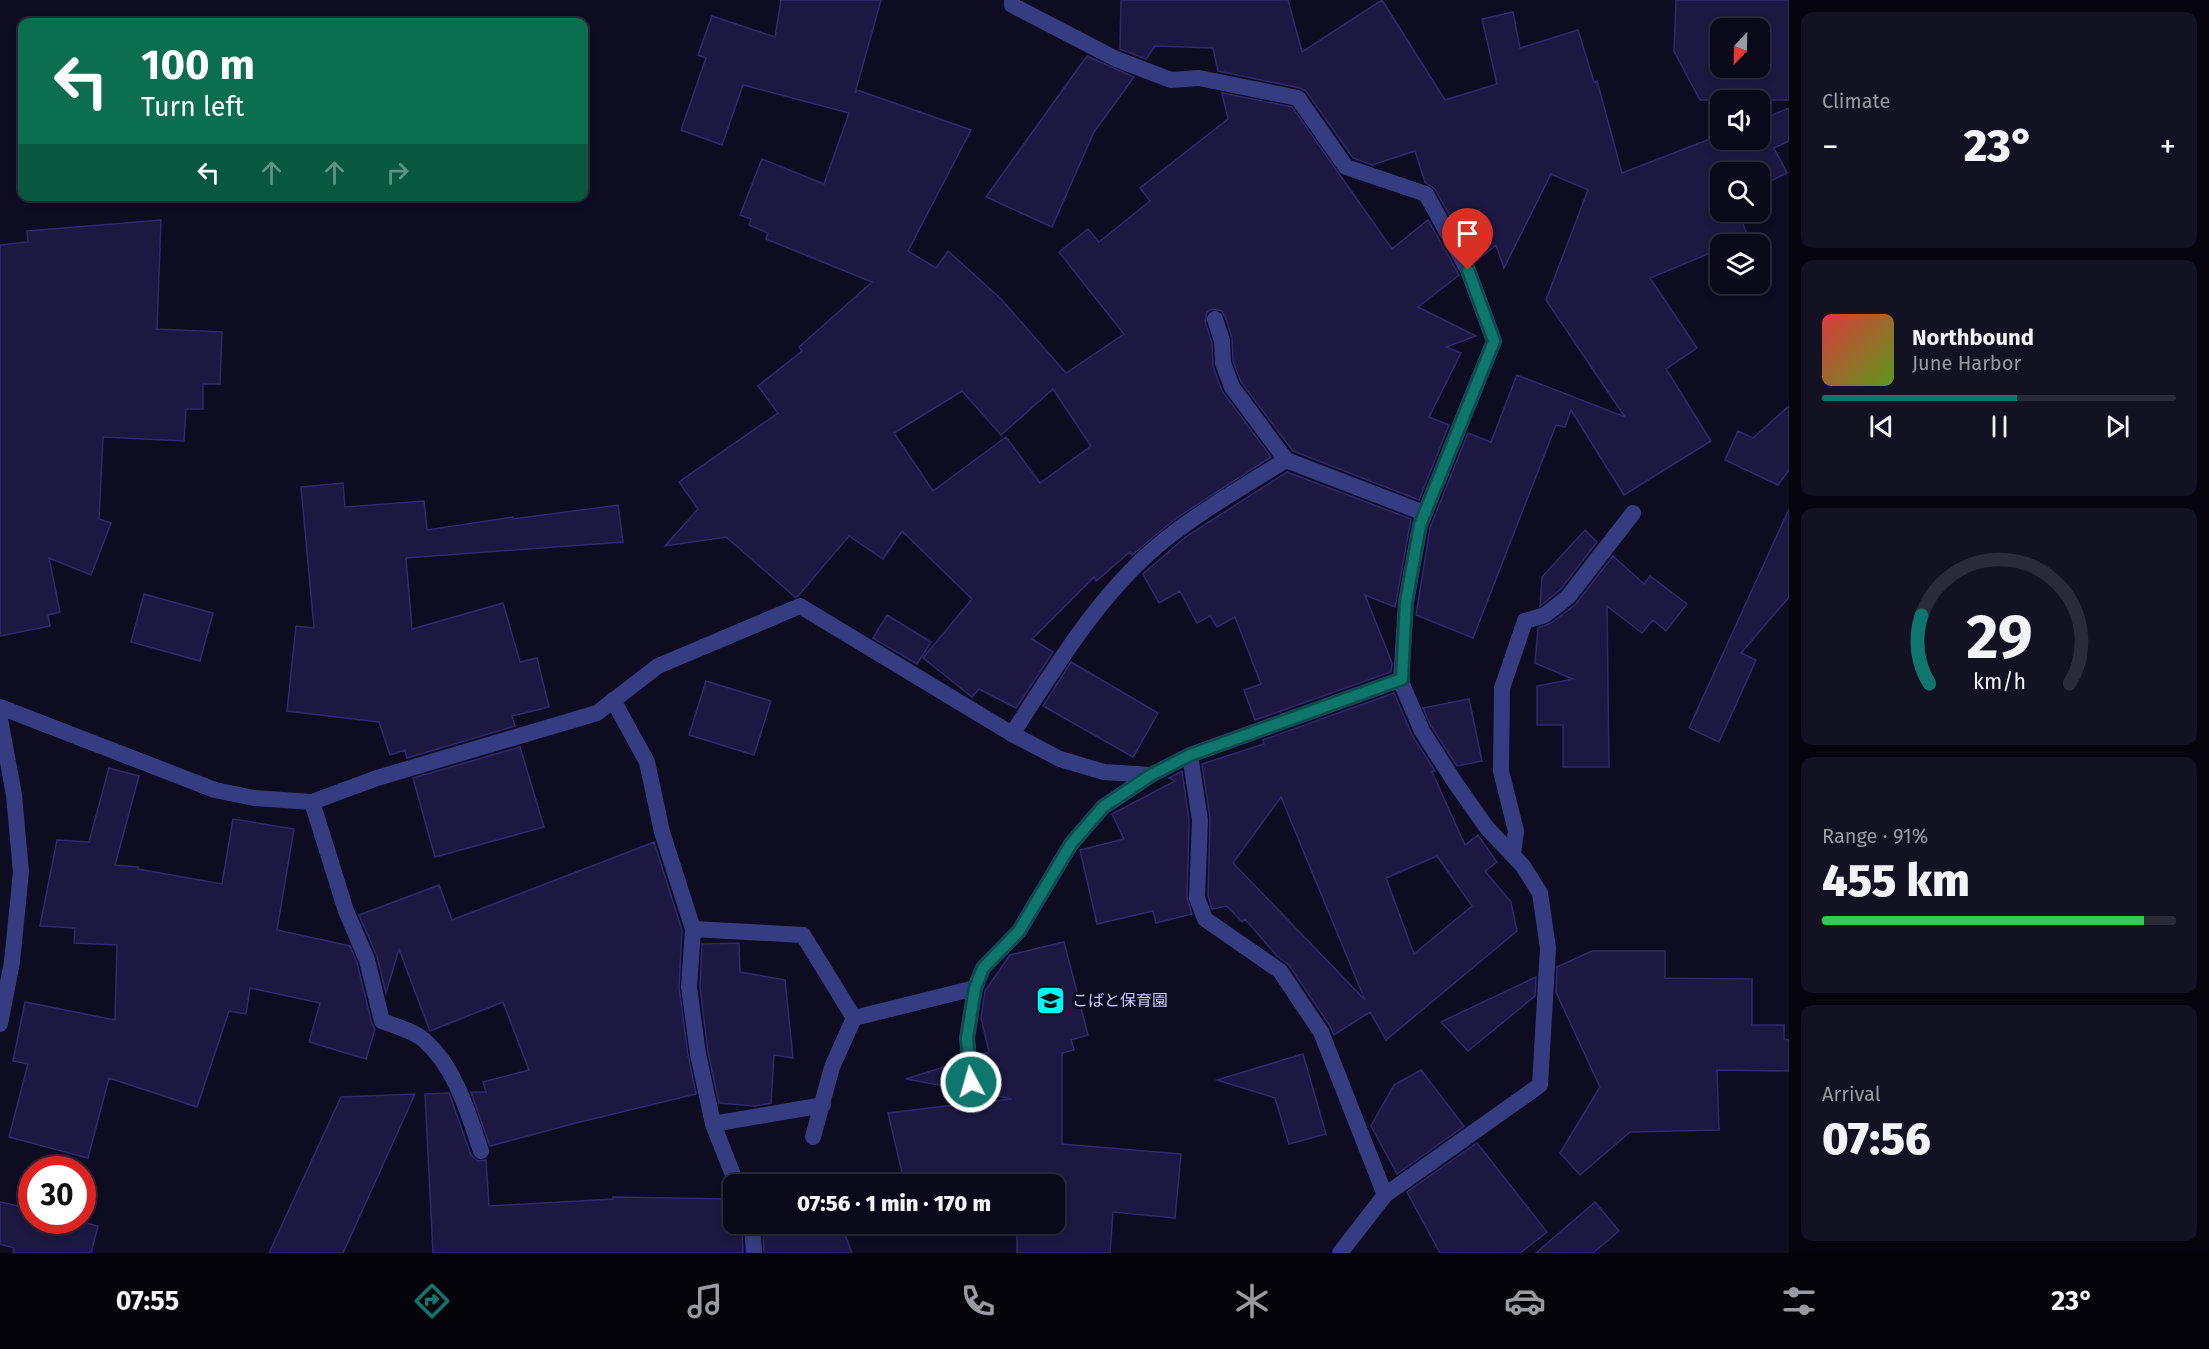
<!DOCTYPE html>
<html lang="en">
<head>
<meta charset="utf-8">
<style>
	:root { --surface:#0a0919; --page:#131222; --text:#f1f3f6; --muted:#999aa2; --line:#2a2a38; --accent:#0f766e }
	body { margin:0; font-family:"Fira Sans","Noto Sans JP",sans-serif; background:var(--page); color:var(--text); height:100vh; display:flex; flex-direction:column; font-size:22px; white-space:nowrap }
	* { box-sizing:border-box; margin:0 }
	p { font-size:20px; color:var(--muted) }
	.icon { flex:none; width:33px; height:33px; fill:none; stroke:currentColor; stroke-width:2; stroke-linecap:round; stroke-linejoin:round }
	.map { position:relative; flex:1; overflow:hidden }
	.details { display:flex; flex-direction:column; gap:12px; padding:12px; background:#06050e; width:420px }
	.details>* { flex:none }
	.top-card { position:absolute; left:18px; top:18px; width:570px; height:183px; border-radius:12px; box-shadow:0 3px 9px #0003,0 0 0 2px var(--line); background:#0b6e4f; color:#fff; overflow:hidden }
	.needle { width:39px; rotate:202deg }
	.tools { position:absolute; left:1710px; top:18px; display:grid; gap:12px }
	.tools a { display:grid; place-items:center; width:60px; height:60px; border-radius:12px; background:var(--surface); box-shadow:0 3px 9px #0003,0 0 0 2px var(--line); font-size:30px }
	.speed { position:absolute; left:18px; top:1156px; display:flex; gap:12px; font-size:30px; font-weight:700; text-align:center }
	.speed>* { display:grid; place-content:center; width:78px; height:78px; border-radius:50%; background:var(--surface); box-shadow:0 3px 9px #0003,0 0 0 2px var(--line); line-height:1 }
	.speed .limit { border:9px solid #d22; background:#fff; color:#111 }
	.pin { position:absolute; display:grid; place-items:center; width:51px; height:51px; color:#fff; margin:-62px -26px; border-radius:50% 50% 50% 0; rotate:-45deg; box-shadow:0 0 6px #0007 }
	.pin .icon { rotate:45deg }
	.me { position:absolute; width:66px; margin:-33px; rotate:354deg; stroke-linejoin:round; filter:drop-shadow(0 0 4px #0008) }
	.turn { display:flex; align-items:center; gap:21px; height:126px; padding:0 24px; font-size:27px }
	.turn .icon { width:78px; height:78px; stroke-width:2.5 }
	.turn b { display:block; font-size:42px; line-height:51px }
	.lanes { display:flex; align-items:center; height:57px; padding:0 24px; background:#0003; justify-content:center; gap:30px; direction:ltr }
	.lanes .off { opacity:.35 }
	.big { font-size:45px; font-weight:800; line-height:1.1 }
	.details .tile { flex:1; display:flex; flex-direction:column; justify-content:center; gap:9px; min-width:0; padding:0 21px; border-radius:12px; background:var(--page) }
	.details .dial { align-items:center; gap:0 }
	.dial svg { height:156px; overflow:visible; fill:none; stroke:var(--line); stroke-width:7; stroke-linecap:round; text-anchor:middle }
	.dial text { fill:var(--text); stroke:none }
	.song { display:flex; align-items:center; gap:18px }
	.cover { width:72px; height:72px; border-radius:9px; background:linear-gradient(135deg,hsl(0 70% 55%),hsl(90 70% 35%)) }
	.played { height:6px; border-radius:3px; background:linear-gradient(90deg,var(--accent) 55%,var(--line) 55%) }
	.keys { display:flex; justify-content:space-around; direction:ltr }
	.heat { display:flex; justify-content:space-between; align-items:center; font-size:33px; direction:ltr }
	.charge { height:9px; border-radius:4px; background:linear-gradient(90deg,#34c759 91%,var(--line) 0) }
	.trip { position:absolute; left:723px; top:1174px; width:342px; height:60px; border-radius:12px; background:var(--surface); box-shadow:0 3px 9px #0003,0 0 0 2px var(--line); font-weight:800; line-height:60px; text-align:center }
	.menu { display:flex; height:96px; justify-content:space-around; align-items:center; background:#04040a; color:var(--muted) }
	.menu .icon { width:42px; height:42px }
	.menu .active { color:var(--accent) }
	.menu b { font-size:27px; color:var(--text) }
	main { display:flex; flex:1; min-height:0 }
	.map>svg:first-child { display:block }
	.building { fill:#1c1842; stroke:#2f296f; stroke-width:1.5; fill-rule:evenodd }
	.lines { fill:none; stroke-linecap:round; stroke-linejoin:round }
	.service { stroke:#363c81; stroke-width:16 }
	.minor { stroke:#363c81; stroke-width:16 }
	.route-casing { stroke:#0a4d48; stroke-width:15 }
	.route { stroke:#0f766e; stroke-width:10 }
	.labels { text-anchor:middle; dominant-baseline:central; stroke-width:6; stroke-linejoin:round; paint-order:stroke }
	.poi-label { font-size:16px; fill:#ccf; stroke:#0e0c21; text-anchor:start }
</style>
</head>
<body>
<main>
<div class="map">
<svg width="1789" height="1253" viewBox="0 0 1789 1253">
	<rect width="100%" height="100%" fill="#0e0c21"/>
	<path class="building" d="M781,0H881L855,93L857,90L971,130L908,251L936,268L948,251L1001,299L1066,373L1124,334L1059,252L1088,229L1099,242L1150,201L1140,188L1228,119L1222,93L1292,107L1392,249L1428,220L1459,275L1418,307L1476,336L1446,347L1461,353L1429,417L1449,425L1419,500L1293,451L1241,382L1233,361L1232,338L1225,316L1222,311L1212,309L1207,312L1205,322L1212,343L1213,366L1222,391L1271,457L1175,519L1132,555L1130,552L1096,581L1094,577L1032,639L1053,652L1016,708L979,689L972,697L923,658L972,599L902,531L883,559L849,536L798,596L795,597L726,537L665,546L698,509L679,482L778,413L758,386L802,351L799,347L872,282L766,239L768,233L749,225L751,219L740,215L762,159L824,184L849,113L743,85L722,145L681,130L706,58L698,55L712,16L775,37ZM1053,389L1091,446L1040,483L1006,437L933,491L894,433L962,391L1001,435Z
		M1121,0H1288L1302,52L1382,0L1445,100L1497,84L1482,19L1513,12L1520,48L1578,30L1594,82L1597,81L1622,173L1720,135V140H1760V120L1789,108V141L1774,148L1787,173L1760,186V172H1720V212H1738L1749,239L1734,244H1720V249L1650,278L1697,348L1666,369L1711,441L1624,495L1571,410L1565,427L1556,425L1473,638L1416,615L1430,528L1468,433L1491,442L1517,375L1625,417L1546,300L1588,190L1551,174L1504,268L1496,245L1475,262L1435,189L1425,182L1415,151L1372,165L1353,158L1306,91L1300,88L1218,71L1213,48L1155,46L1146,59L1120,49Z
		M1676,0H1789V100H1700L1674,51ZM1720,28H1760V68H1720Z
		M1087,56L1134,77L1094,132L1052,227L986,197Z
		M161,220L157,329L222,332L220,384H203V409H186L184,441L103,437L99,519L111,523L91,575L49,558L60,612L48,615L50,626L0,636V245L28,242L27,231Z
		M1789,406V470L1778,485L1725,460L1738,431L1753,438Z
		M1287,472L1411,519L1395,607L1365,595L1392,663L1391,672L1255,720L1244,690L1261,684L1235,617L1217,627L1210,616L1197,623L1180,591L1159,603L1143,574L1187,536Z
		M343,483L345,507L424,501L427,530L513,517V519L618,505L623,542L406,558L412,629L503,603L520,662L537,658L549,707L512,716L515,726L407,758L405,750L390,755L379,722L287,711L296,626L314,628L301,487Z
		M1789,509V597L1741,653L1756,660L1719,742L1689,728Z
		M1585,530L1597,542L1560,590L1540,606L1542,577Z
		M1613,556L1644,584L1650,576L1687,604L1666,631L1653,620L1642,633L1607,606L1609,767H1563V725H1537V686L1573,679L1535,663L1538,628L1551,623L1575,605Z
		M144,594L213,613L200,661L131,642Z
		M887,615L931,642L917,664L873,638Z
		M1071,662L1158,713L1133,757L1043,706Z
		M706,681L771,701L754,755L689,735Z
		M1394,693L1412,735L1435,771L1432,772L1465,845L1478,835L1497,862L1485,871L1511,902L1517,931L1386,1040L1370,1012L1334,1035L1330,1026L1289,965L1277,956L1245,919L1242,922L1227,906L1212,909L1208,896L1210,818L1202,764L1264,744L1263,740ZM1281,797L1365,1000L1233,863ZM1437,856L1472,906L1414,954L1386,878Z
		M1469,699L1482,761L1457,766L1431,726L1423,708Z
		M520,747L544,827L435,857L413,778Z
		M109,768L139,776L115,865L138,867V869L222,884L233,819L294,829L277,930L350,946L357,963L372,1024L375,1029L366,1059L309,1042L320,1003L250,988L246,1014L229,1011L197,1107L109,1078L88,1158L9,1137L28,1064L13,1061L25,1002L115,1020L117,945L74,943L75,928L40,926L57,840L89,842Z
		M1182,771L1189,821L1187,898L1192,914L1156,923L1153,911L1097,924L1080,850L1124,839L1112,814L1175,781L1169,778Z
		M654,842L682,930L679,988L688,1055L696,1094L576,1123L490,1146L471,1092H486L483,1082L529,1070L503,1002L430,1031L399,949L386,993L377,956L359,915L439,885L452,920Z
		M1064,942L1088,1035L1071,1040L1074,1050L1062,1053V1144L1181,1154L1175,1218L1113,1212L1110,1253H1017V1224H1054V1185H905L888,1113L963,1104L966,1111L976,1114L983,1109L984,1102L1012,1099L983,1093L979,1055L989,1052L981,1018L985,991L1010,955Z
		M739,943L740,972L785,980L793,1058L774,1055L771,1103L755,1106L719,1103L708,1052L700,987L702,944Z
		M1592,951H1665V978L1752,979V1025H1784V1039L1789,1040V1071L1717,1070L1719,1130L1630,1132L1580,1175L1560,1153L1600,1087L1556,992L1557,967Z
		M1536,977L1535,996L1468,1051L1441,1022Z
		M1303,1054L1326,1134L1289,1144L1275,1098L1217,1080Z
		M959,1062L962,1089L906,1079Z
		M1421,1070L1464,1126L1397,1174L1371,1126L1394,1085Z
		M449,1093L471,1155L478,1161L486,1160L489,1206L613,1199V1197L734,1199V1224H742L743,1253H433L425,1094Z
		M415,1094L343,1253H269L341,1097Z
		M1477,1143L1547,1232L1520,1253H1440L1407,1192Z
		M824,1177L827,1185H801Z
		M0,1202L32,1209V1221H78L98,1226L91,1253H13L14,1248L0,1244Z
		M1595,1202L1619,1231L1593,1253H1536Z
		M763,1224H841L852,1253H764Z"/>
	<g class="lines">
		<path class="service" d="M1215,319L1222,341L1223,363L1232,387L1286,460
			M613,700L647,762L662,832L693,929L689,987L698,1054L713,1124L737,1185
			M1012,734C1057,665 1101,590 1167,538C1204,509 1246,485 1286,460L1424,513
			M312,802L346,911L367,960L382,1021C395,1026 414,1031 424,1040C456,1068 468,1113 481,1151
			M693,929L803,935L854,1018
			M713,1124L823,1105
			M813,1137L832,1067L854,1018L975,988
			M752,1224L754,1253"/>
		<path class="minor" d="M1012,0V5L1116,59L1171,80L1199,78L1298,98L1346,167L1426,194L1468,270L1494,341L1420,525L1406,602L1401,682L1422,731L1456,784L1487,828L1523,866L1540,893L1548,948L1540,1085L1385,1195L1340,1253
			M0,707L215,790L254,798L312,802L377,778L597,713L658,666L800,606L1012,734L1060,759L1104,772L1151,775L1190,755L1200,820L1197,898L1205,919L1280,971L1321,1032L1385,1195
			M0,719L14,795L21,872L12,962L0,1024
			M1190,755L1402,679
			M1513,854L1516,831L1501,771L1502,688L1525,621L1545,615L1568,597L1633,513
			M974,1104L967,1038L975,988L983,968L1019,931L1071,844L1103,807L1151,775"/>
	</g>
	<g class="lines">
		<defs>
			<path id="route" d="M971,1082L967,1038L975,988L983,968L1019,931L1071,844L1103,807L1151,775L1190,755L1402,679L1406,602L1420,525L1494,341L1468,270"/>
		</defs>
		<use href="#route" class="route-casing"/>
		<use href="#route" class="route"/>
	</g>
	<defs>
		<symbol id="school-square" viewBox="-11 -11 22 22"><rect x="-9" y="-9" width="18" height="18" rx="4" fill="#00f7f4" stroke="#0e0c21"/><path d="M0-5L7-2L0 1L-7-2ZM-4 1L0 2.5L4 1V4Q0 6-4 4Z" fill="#111"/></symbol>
	</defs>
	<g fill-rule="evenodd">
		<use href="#school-square" x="1034" y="984" width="33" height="33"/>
	</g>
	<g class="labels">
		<g class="poi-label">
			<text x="1072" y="1000">こばと保育園</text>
		</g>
	</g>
</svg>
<div class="tools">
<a><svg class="needle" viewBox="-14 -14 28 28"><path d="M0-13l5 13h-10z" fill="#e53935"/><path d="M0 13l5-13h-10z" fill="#999aa2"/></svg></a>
<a><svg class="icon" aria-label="sound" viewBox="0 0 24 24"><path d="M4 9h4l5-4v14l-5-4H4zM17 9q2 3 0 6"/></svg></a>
<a><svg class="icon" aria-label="search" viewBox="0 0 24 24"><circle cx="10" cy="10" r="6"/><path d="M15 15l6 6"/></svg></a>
<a><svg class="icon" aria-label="layers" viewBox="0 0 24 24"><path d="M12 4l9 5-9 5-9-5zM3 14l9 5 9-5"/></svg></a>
</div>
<div class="speed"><div class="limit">30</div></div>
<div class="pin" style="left:1468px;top:270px;background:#d93025"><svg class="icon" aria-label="arrive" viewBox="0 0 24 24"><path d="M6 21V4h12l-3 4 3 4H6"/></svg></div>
<svg class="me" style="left:971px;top:1082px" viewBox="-20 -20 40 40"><circle r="17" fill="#0f766e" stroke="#fff" stroke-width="3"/><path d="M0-11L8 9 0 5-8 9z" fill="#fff"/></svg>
<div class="trip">07:56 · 1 min · 170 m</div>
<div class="top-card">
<div class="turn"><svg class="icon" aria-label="left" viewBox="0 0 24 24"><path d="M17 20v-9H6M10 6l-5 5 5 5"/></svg><div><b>100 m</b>Turn left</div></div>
<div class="lanes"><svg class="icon" aria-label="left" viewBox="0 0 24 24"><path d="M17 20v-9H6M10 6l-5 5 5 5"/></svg><svg class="icon off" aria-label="ahead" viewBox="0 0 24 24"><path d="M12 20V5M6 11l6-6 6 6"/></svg><svg class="icon off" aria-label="ahead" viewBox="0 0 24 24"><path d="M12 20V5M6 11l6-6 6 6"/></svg><svg class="icon off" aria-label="right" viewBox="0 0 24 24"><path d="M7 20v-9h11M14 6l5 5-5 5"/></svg></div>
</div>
</div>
<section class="details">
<div class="tile"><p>Climate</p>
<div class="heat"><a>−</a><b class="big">23°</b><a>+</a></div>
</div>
<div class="tile">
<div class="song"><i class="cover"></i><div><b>Northbound</b><p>June Harbor</p></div></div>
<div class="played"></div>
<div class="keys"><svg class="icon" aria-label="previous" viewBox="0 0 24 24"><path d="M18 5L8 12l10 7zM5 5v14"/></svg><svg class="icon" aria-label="pause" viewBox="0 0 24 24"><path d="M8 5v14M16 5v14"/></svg><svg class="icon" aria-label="next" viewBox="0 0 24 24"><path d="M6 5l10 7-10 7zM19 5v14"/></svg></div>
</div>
<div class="tile dial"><svg viewBox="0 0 100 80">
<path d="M14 69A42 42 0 1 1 86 69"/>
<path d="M14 69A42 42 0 0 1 10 34" stroke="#0f766e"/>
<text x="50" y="56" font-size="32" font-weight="700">29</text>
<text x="50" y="72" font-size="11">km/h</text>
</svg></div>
<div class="tile"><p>Range · 91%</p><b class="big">455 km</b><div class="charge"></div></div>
<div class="tile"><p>Arrival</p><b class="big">07:56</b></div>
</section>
</main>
<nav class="menu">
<b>07:55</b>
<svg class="icon active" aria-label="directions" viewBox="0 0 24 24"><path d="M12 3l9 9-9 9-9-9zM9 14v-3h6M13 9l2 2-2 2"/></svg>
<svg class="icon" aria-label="music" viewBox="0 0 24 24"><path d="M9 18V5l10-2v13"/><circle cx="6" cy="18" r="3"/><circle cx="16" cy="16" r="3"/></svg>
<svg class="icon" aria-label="phone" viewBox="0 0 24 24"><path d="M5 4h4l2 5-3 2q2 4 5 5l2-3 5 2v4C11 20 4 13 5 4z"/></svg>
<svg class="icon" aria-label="climate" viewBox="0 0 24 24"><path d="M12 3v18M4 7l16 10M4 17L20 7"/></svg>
<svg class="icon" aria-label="car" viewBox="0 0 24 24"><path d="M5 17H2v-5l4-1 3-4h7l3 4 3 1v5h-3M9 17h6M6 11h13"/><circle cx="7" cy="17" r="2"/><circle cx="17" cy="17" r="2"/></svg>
<svg class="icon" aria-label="filters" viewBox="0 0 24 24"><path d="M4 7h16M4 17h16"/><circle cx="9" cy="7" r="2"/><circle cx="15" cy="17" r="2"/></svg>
<b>23°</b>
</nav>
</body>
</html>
